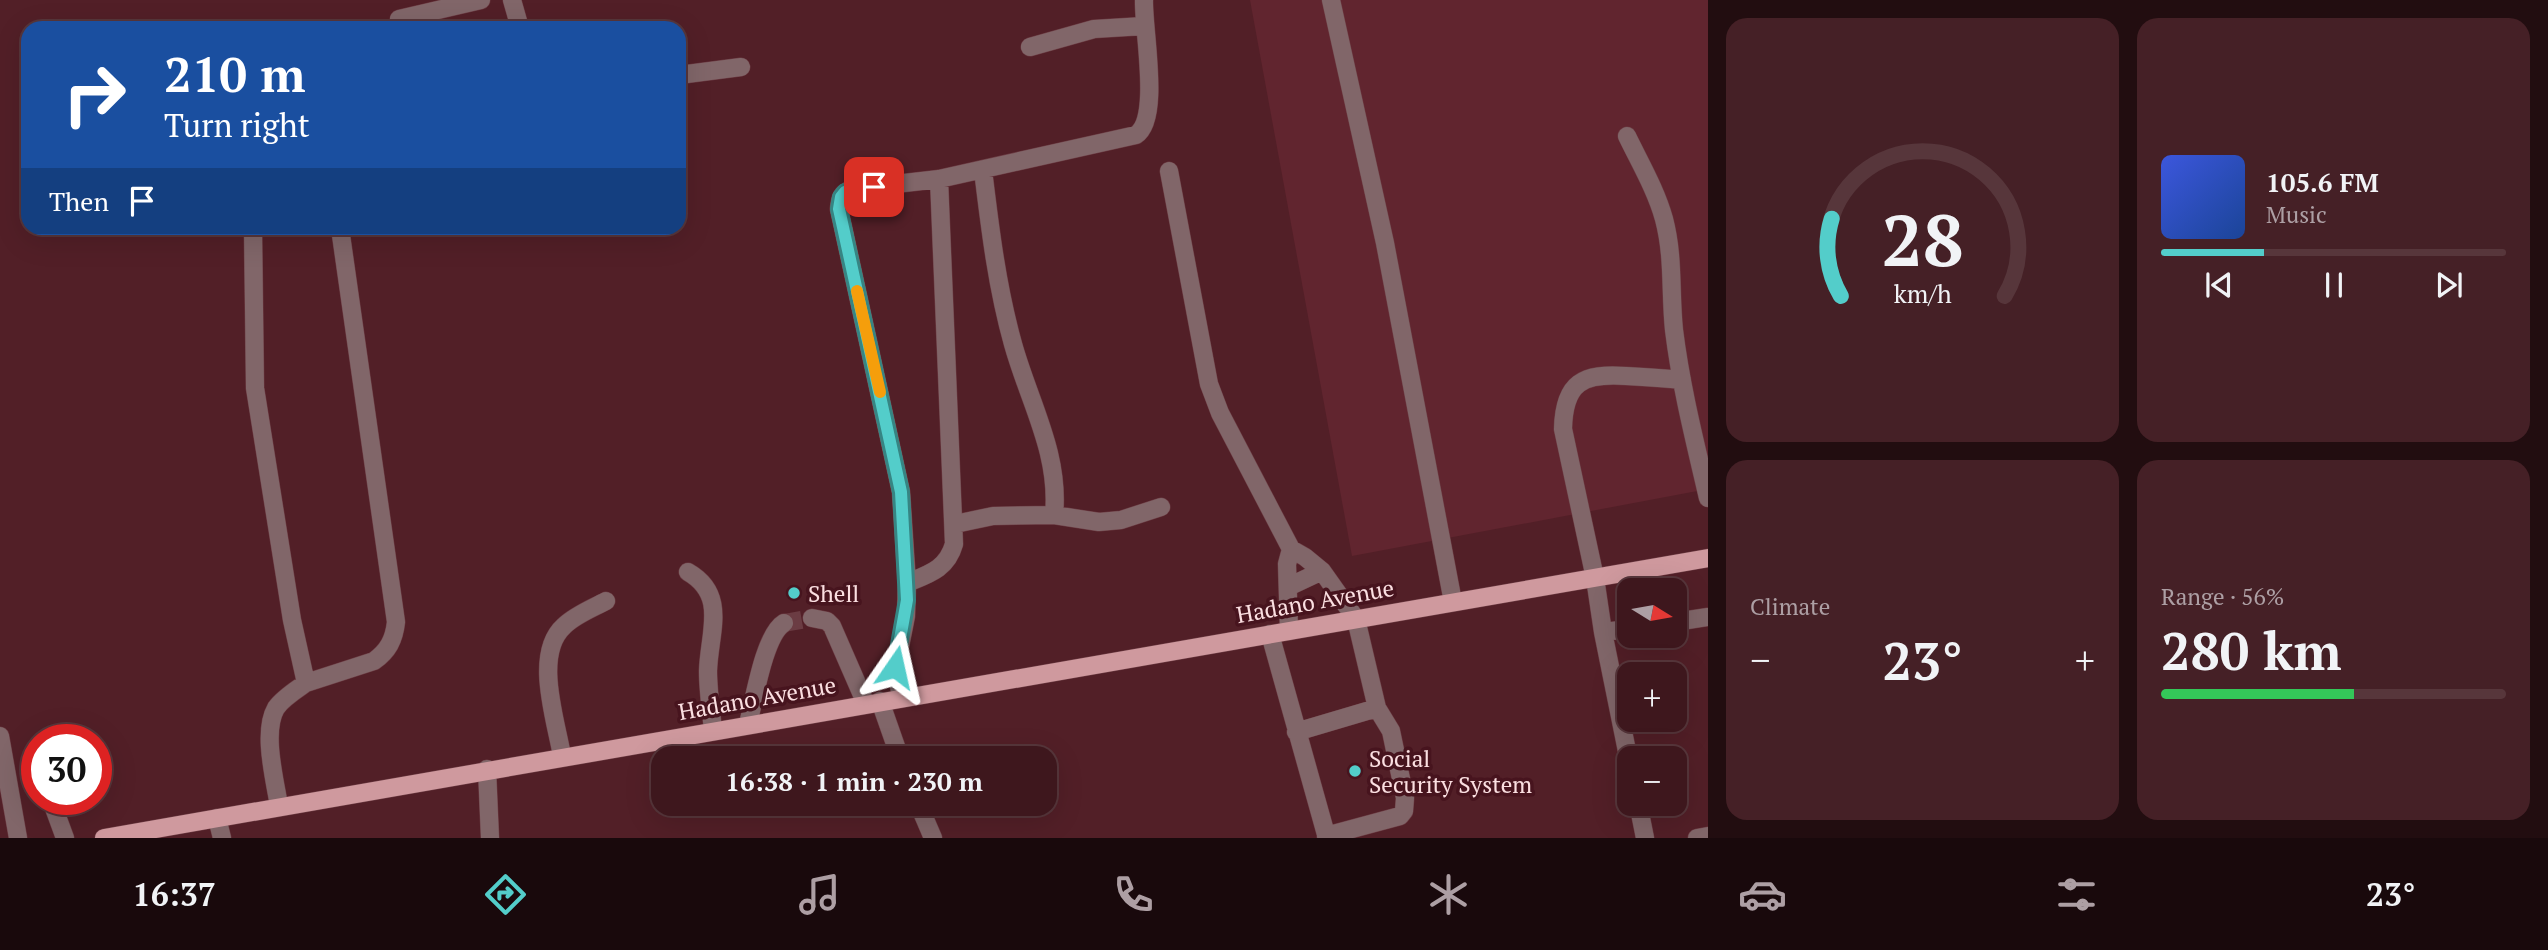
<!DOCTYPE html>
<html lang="en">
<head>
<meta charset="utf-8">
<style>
	:root { --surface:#3e171d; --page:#452026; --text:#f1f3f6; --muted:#ad9fa4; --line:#57363b; --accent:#53cdca }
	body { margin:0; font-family:"PT Serif",serif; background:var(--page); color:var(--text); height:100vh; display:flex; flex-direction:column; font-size:26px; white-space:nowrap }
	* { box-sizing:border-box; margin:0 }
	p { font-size:23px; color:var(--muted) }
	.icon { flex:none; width:38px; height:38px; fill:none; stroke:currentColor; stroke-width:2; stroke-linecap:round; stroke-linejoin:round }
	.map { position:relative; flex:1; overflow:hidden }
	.side { display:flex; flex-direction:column; gap:18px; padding:18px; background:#220d10; width:840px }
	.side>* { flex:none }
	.guide { position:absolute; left:21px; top:21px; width:665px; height:214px; border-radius:21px; box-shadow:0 7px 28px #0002,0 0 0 2px var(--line); background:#1a4fa0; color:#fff; overflow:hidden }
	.needle { width:46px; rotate:101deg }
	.buttons { position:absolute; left:1617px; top:578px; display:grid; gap:14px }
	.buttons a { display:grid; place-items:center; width:70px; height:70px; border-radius:14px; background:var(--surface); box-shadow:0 7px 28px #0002,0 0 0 2px var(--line); font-size:35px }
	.speed { position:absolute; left:21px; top:724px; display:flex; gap:14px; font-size:35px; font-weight:700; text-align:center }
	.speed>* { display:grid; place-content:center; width:91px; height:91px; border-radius:50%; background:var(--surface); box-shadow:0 7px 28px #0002,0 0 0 2px var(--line); line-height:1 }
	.speed .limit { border:10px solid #d22; background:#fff; color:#111 }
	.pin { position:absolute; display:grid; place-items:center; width:60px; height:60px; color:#fff; margin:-30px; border-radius:14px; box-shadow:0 4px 10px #0006 }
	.me { position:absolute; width:77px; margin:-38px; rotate:11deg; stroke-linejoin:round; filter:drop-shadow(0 0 5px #0008) }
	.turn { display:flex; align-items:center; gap:24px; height:147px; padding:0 28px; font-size:32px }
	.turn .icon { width:91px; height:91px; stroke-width:2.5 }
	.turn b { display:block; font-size:49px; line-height:60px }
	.then { display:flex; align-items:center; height:66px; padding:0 28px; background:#0003; gap:14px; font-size:26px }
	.big { font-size:52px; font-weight:600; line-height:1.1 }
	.side .card { flex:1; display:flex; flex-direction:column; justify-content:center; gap:10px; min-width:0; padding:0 24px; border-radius:21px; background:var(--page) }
	.side .dial { align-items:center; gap:0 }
	.dial svg { height:182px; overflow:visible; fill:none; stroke:var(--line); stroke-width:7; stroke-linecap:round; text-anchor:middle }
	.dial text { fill:var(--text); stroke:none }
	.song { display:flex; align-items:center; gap:21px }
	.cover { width:84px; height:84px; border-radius:10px; background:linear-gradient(135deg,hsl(230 70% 55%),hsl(220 70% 35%)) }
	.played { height:7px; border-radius:4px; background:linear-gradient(90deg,var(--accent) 30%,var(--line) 30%) }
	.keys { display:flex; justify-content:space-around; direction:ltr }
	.heat { display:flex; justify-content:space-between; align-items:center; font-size:38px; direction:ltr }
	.charge { height:10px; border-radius:5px; background:linear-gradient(90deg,#34c759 56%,var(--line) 0) }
	.side .tiles { flex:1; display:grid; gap:18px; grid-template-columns:repeat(2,1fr) }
	.trip { position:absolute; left:651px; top:746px; width:406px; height:70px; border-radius:21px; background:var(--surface); box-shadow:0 7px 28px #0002,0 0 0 2px var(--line); font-weight:600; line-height:70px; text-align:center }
	.menu { display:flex; height:112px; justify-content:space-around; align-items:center; background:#19090c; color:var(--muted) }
	.menu .icon { width:49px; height:49px }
	.menu .on { color:var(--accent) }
	.menu b { font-size:32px; color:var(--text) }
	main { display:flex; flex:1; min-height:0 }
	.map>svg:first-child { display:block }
	.built { fill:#61252f }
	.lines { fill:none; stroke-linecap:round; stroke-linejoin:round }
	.minor-tunnel { stroke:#6b3c43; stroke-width:18; stroke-dasharray:18 9; stroke-linecap:butt }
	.minor-casing { stroke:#6d3e45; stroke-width:19 }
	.major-casing { stroke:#6d3e45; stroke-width:19 }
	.minor { stroke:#816669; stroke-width:18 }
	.major { stroke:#cf999e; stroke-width:18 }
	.route-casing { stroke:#368583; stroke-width:18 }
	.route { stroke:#53cdca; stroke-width:12 }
	.slow { stroke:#f59e0b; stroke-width:12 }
	.poi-dot { fill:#53cdca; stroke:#47141e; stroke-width:2.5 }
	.labels { text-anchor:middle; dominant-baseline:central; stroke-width:7; stroke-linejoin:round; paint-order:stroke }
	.poi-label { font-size:23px; fill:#fbdfe1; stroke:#47141e; text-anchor:start }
	.street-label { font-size:23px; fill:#fbdfe1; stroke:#47141e }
</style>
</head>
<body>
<main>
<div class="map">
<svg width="1708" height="838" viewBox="0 0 1708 838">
	<rect width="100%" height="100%" fill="#521f27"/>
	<path class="built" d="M1250,0H1708V489L1352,556Z"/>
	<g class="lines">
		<path class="minor-tunnel" d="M784,623L812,618"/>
		<defs>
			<path id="minor" d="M512,0L520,28
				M1331,0L1385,243L1453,602
				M399,19L481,0
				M1030,47L1094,29L1144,26
				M679,75L741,67
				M1627,136C1640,163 1656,190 1664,219C1674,257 1670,292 1674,330C1681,387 1695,442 1708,498
				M983,170C990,228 997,287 1013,344C1029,402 1060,453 1054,515
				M1169,171L1209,384L1220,413L1291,549L1305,557L1322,571L1356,619L1377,708L1391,731L1405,798L1404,811L1400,816L1326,836
				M253,228L255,388L292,620L306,683C296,690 283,698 276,708C262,732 275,780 279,806
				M955,524L993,516L1054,515L1099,522L1121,520L1161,507
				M688,572C728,595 709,633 708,671C708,690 711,711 713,730
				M907,583C929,574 947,569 954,544L939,179
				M1288,587L1322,571
				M812,618L827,621L832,626L866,704
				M1675,622L1708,617
				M1289,631L1287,564L1291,549
				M1603,632L1629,629
				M1270,634L1327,838
				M306,683L374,661C388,651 394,640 396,622L340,228
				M901,698L896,667L906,616L907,583L901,492L839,209C840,198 841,193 852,189L939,179L1136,135C1161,119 1143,30 1144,0
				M880,701L900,758
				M748,724C754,701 764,635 784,623
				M1296,732L1377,708
				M0,736L18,838
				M562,756C556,720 533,654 564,626C575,615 593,608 606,601
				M1629,761L1603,632L1595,578L1563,429C1564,382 1583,373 1626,376C1645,377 1663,378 1682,380
				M487,769L490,838
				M51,800L65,838
				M918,803L933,838
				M1638,803L1645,838
				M217,818L222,838
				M1697,838L1708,836"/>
			<path id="major" d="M104,838L1708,558"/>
		</defs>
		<use href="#minor" class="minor-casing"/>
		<use href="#major" class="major-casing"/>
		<use href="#minor" class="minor"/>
		<use href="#major" class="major"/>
	</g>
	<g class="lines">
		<defs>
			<path id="route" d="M874,187L845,192L841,197L839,209L901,492L907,600L895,667"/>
		</defs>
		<use href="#route" class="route-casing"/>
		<use href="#route" class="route"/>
		<path class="slow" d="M857,291L880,392"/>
	</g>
	<g class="poi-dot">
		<circle cx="794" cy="593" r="7"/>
		<circle cx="1355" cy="771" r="7"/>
	</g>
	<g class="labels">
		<g class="poi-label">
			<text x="808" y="593">Shell</text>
			<text x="1369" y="758">Social<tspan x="1369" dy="26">Security System</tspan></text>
		</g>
		<g class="street-label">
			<text transform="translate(1315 601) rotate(-10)">Hadano Avenue</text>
			<text transform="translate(757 698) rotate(-10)">Hadano Avenue</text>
		</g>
	</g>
</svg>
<div class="buttons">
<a><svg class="needle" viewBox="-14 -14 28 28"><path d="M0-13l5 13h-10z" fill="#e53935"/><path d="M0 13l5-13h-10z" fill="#ad9fa4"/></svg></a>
<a>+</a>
<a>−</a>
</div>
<div class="speed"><div class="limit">30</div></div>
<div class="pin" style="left:874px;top:187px;background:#d93025"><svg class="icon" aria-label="arrive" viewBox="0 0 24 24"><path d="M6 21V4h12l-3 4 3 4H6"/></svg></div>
<svg class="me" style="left:895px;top:667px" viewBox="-20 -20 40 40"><path d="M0-17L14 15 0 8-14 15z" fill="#53cdca" stroke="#fff" stroke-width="4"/></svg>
<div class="trip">16:38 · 1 min · 230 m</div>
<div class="guide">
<div class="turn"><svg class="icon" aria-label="right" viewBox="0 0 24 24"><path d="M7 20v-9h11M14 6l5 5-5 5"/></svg><div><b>210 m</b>Turn right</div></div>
<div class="then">Then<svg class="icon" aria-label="arrive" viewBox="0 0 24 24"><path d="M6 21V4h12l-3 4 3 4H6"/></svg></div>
</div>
</div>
<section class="side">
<div class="tiles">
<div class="card dial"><svg viewBox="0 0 100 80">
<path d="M14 69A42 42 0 1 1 86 69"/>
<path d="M14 69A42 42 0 0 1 10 35" stroke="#53cdca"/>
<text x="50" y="56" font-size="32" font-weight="700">28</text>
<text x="50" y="72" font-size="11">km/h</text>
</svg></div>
<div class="card">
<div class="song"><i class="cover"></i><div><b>105.6 FM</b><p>Music</p></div></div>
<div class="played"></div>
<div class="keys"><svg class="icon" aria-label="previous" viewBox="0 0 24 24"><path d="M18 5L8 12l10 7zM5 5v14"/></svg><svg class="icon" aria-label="pause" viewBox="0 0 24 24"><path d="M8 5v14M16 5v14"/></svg><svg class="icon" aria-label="next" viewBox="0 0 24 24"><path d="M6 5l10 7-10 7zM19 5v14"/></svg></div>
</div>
<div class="card"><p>Climate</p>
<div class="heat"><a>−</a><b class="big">23°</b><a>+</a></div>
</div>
<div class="card"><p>Range · 56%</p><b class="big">280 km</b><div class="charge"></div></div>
</div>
</section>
</main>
<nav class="menu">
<b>16:37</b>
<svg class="icon on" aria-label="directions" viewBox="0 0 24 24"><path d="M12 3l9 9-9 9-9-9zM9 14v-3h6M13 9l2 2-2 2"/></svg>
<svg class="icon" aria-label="music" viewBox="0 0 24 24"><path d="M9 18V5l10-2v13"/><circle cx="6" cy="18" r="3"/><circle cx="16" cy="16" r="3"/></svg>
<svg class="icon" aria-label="phone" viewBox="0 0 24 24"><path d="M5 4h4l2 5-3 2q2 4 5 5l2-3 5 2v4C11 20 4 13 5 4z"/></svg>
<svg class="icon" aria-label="climate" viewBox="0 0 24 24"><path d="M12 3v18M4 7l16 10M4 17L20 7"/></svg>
<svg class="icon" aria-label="car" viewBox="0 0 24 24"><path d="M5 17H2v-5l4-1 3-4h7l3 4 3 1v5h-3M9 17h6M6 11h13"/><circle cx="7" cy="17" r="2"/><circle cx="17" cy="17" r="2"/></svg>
<svg class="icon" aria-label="filters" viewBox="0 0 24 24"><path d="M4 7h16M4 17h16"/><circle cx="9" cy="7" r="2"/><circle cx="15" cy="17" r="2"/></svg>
<b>23°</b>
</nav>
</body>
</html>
